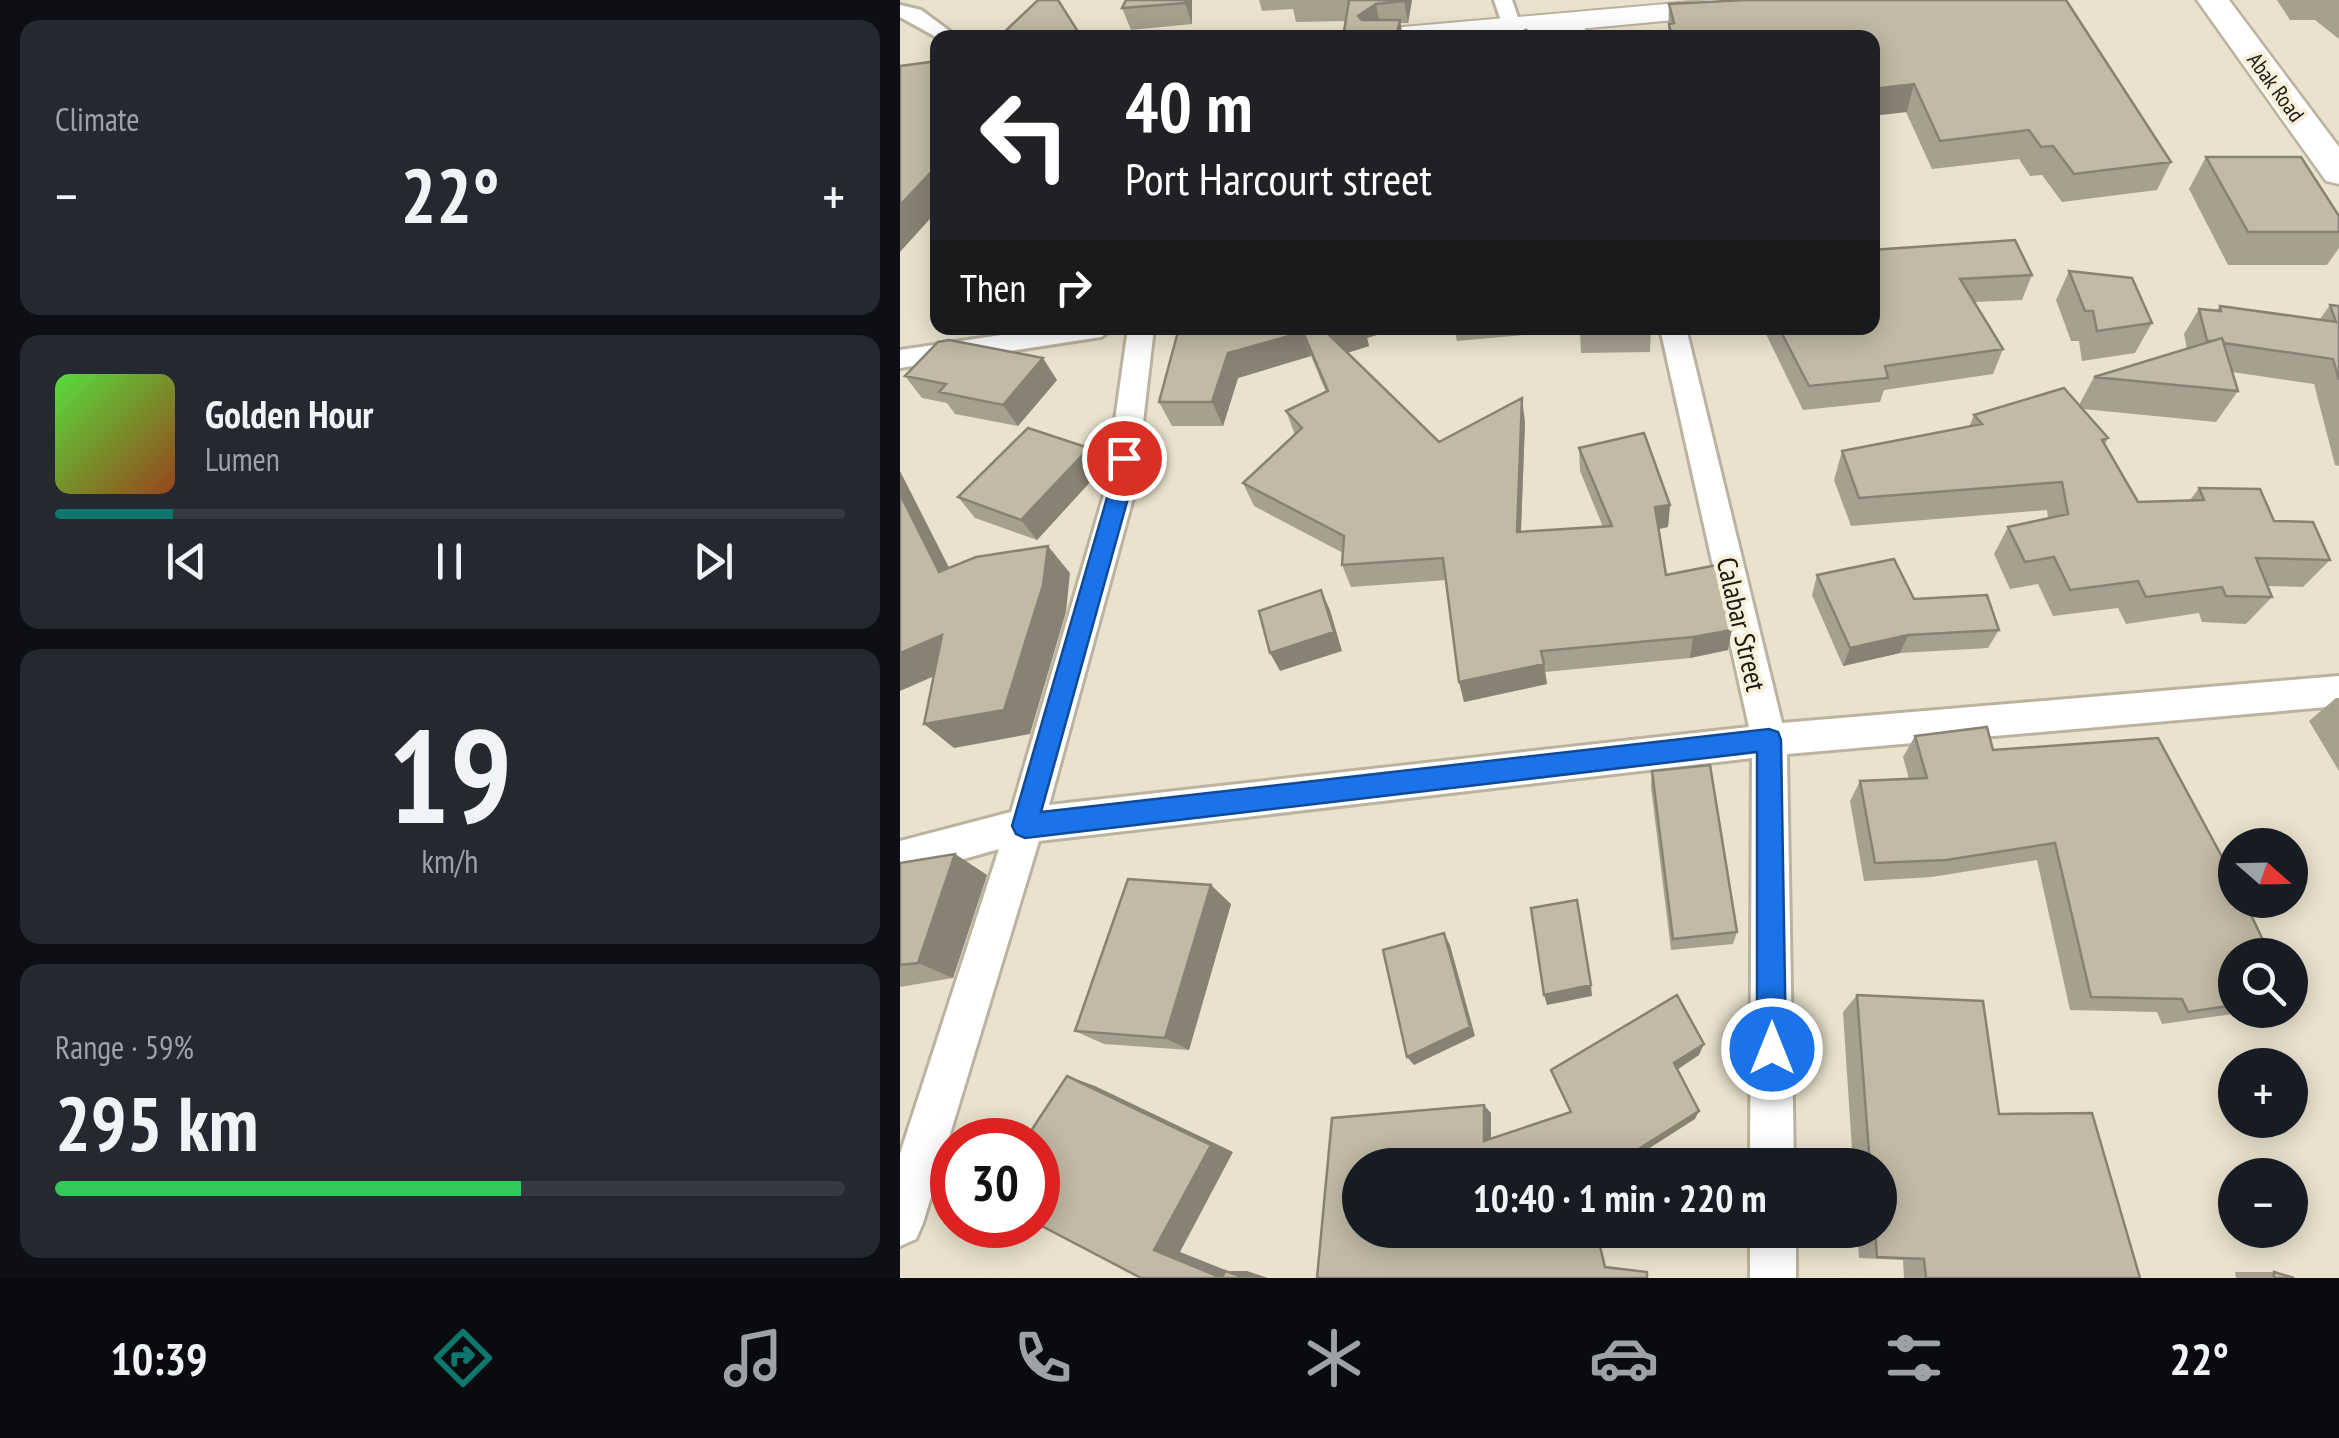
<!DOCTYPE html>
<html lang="en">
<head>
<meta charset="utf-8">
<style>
	:root { --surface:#171b24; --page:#242831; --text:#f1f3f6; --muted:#9ea1a6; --line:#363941; --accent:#0f766e }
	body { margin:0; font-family:"PT Sans Narrow",sans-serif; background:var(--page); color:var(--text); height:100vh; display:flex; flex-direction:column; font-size:38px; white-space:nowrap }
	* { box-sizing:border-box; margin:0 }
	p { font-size:32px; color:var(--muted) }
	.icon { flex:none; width:55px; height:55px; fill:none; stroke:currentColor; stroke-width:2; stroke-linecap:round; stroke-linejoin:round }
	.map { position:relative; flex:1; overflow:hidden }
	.sheet { display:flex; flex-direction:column; gap:20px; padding:20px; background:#0d0f14; width:900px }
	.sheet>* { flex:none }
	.hud { position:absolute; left:30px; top:30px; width:950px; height:305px; border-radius:20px; box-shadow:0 5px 25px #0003; background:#202124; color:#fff; overflow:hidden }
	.needle { width:65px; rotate:110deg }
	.buttons { position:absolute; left:1318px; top:828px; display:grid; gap:20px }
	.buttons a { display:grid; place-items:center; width:90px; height:90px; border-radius:50%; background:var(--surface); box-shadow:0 5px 25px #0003; font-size:50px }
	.speed { position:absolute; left:30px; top:1118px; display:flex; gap:20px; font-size:50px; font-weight:700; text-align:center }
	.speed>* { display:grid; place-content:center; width:130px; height:130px; border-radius:50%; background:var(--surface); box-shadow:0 5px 25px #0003; line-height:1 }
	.speed .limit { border:15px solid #d22; background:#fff; color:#111 }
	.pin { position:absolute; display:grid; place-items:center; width:85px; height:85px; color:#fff; margin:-42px; border:5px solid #fff; border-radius:50%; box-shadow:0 2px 10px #0007 }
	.me { position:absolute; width:110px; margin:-55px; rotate:0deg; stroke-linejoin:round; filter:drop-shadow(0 0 8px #0008) }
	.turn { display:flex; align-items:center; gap:35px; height:210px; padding:0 30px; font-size:45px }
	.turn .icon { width:130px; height:130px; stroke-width:2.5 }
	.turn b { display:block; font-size:70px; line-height:85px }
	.then { display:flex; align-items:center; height:95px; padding:0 30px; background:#0003; gap:20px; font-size:38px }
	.big { font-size:75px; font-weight:800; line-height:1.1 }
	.sheet .tile { flex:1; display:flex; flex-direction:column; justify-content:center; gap:15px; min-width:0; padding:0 35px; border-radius:20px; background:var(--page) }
	.sheet .dial { align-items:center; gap:0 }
	.dial b { font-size:130px; line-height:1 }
	.song { display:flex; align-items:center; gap:30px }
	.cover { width:120px; height:120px; border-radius:15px; background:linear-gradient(135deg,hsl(110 70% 55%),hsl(20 70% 35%)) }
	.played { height:10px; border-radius:5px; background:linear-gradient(90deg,var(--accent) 15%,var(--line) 15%) }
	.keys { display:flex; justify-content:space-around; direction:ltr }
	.heat { display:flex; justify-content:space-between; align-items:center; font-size:55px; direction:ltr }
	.charge { height:15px; border-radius:8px; background:linear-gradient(90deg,#34c759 59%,var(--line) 0) }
	.trip { position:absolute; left:442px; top:1148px; width:555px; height:100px; border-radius:50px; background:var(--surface); box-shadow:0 5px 25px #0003; font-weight:800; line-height:100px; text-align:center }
	.dock { display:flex; height:160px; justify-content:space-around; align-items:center; background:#090b0e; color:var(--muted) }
	.dock .icon { width:70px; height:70px }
	.dock .on { color:var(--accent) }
	.dock b { font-size:45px; color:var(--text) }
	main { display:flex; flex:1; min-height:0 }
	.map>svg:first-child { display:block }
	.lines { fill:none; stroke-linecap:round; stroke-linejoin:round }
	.street-casing { stroke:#bbb39f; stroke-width:6 }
	.secondary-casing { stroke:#bbb39f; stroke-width:4 }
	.highway-casing { stroke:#bbb39f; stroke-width:5 }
	.street { fill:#fff; fill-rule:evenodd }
	.secondary { fill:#fff; fill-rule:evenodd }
	.highway { fill:#fff; fill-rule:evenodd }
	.wall { fill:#a7a08f }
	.shaded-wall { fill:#888274 }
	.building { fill:#c2baa6; stroke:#888274; stroke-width:2.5 }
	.route { fill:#1a73e8; stroke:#114b97; stroke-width:2.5 }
	.labels { text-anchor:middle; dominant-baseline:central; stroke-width:8; stroke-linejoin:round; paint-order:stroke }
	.far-street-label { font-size:22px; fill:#1c1911; stroke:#f8f0db }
	.street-label { font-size:28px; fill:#1c1911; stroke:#f8f0db }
</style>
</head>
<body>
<main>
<section class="sheet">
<div class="tile"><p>Climate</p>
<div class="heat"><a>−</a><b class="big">22°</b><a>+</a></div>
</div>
<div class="tile">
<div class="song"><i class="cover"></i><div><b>Golden Hour</b><p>Lumen</p></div></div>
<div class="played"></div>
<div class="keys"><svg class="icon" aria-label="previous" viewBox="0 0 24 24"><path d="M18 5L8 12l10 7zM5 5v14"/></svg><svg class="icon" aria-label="pause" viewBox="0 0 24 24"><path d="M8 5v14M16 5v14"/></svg><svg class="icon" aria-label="next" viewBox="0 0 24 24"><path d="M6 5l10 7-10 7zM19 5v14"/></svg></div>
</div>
<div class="tile dial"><b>19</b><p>km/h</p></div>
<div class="tile"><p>Range · 59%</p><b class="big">295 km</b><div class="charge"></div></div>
</section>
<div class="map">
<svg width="1439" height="1278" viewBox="0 0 1439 1278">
	<rect width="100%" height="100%" fill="#eae2ce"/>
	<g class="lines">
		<defs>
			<path id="street" d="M594,0H612L621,26L618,30H604Z
				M0,5L21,10L59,38H38L0,17Z
				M672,14L679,16L689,38H669L662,20Z
				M148,328H214L201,337L0,368V350Z
				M228,328H254L235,491L149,805L849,727L760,328H786L882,723L1439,676V706L887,754L894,1165H850L852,758L139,841L23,1223L16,1239L0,1246V1154L99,849L0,877V841L111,812L205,491Z
				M850,1230H896V1278H850Z"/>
			<path id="secondary" d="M812,0H919L905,8L581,38H466L480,29Z"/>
			<path id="highway" d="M1297,0H1329L1439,147V184L1426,181Z"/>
		</defs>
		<use href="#street" class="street-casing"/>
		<use href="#secondary" class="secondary-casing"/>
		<use href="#highway" class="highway-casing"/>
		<use href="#street" class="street"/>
		<use href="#secondary" class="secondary"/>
		<use href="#highway" class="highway"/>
	</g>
	<path class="wall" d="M226,0H292V24L231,30L222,8Z
		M359,0H512L508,23H501L446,21L396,22L393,9L362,11Z
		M841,0H1166L1271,162L1257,190L1162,202L1142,175L1130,176L1119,159L1032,169L972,38H768L769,4Z
		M1377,0H1439V39L1415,20H1390Z
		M1306,157L1439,216V248L1427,265H1328L1289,189Z
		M972,250L1132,275L1122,300L1074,302L1103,349L1093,374L984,390L980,402L903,410L863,328H972Z
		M1169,271L1252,323L1235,353L1182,361L1179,341H1171L1156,300Z
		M1430,305L1439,306V466L1435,465L1414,384L1332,372L1338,391L1316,422L1183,409L1208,438L1205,444L1238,502L1290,500L1299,488L1374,521L1430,560L1403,587L1367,586L1372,597L1346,624L1302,622L1299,613L1226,624L1218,608L1153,616L1138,584L1110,589L1094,554L1108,527L1148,518L1147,510L951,526L934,480L942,451L1069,427L1074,415L1179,405L1194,377L1287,349L1284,334L1299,309L1317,310L1320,306L1420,319Z
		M279,328L486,332L467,338L469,346L447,353L539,442L625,422L621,532L703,527L680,471L679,448L770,505L768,527L758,529L766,575L828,650L790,658L645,672L647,684L564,702L546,580L451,587L442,565L443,553L354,506L343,483L395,435L386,411L426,392L411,356L338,378L323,426H272L259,402Z
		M554,328H751L750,352L681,353L680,330L557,341Z
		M5,376L157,380L118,426L55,414L47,403L22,398Z
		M202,469L137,540L75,518L58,497Z
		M917,575L1014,599L1099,630L1088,648L1000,653L943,666L912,595Z
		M1436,698H1439V771L1409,721Z
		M1015,736L1093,750L1335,955V1010H1361L1262,1024L1257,1012L1170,1010L1137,860L1032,877L964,881L950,801L960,781L1009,779L1003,757Z
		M752,771L837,932L833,944L771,950L751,787Z
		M55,854L87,875L53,978L0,987V863Z
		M331,904L289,1050L204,1044L175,1031Z
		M957,995L1099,1114L1240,1278H1004L1003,1260L959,1258L957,1230H980V1165H953L943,1012Z
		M1335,1272H1374L1394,1278H1336Z"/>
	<path class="shaded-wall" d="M285,0H292V24L285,3Z
		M504,0H512L508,23L504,1Z
		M476,4L480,25L462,37L458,16Z
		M500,20L503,38H496Z
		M1014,84L1007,112L972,116V89Z
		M38,165V210L0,252V205Z
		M442,328H485L486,332L467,338L469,346L434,357L426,332Z
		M403,332L411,356L338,378L323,426L312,402L328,353Z
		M143,358L157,380L118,426L103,405Z
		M622,398L625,422L620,554L617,532Z
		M189,448L202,469L137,540L121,520Z
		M0,471L65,599L39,572L0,494Z
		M770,505L768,527L754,530L755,507Z
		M148,546L170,573L166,612L130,734L54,748L24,724Z
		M421,590L430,610L442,651L380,671L370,653Z
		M832,630L828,650L790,658L793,637Z
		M42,635L69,661L0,691V653Z
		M1008,635L1000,653L943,666L950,648Z
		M644,664L647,684L564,702L559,682Z
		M55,854L87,875L53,978L18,963Z
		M311,885L331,904L289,1050L265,1038Z
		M544,933L550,945L575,1036L514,1065L507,1057Z
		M691,985L692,996L647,1005L644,995Z
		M804,1044L799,1055L771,1074L774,1063Z
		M167,1076L195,1086L333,1152L280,1252L328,1271H347L368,1278H322L254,1250Z
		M584,1105L591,1113V1148L584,1141Z
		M799,1111L795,1119L723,1165H713Z"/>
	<path class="building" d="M138,0H158L182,38H98Z
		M226,0H285V3L222,8Z
		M449,0H504V1L476,4L458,16L462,20H500L496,38H443Z
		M845,0H1166L1271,162L1174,174L1153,146L1141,147L1129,130L1040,141L1014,84L972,89V38H772L769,24L774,23L769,4Z
		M626,30L638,38H609Z
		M38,61V165L0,205V66Z
		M1306,157H1401L1439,216V232H1348Z
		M1115,240L1132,275L1060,279L1103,349L985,366L988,378L909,386L879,328H972V250Z
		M1169,271L1232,278L1252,323L1197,331L1193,311H1185Z
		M1430,305L1439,306V380L1433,359L1324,343L1322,338L1312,341H1307L1299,309L1321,311L1320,306L1436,322Z
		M279,328H442L426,332L539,442L622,398L617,532L712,526L679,448L744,433L770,505L755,507L766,575L817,565L832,630L793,637L641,651L644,664L559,682L543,558L442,565L444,536L343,483L402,428L386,411L428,391L403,332L328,353L312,402H259Z
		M1322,338L1338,391L1194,377Z
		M49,340L143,358L103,405L39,392L46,384L5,376L38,342Z
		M1164,388L1208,438L1202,440L1238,502L1304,500L1299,488L1360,489L1374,521L1413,522L1430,560L1356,558L1372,597L1326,596L1322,587L1246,597L1238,581L1170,590L1154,557L1125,562L1108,527L1168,514L1162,482L959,498L942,451L1082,424L1074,415Z
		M128,428L189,448L121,520L58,497Z
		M0,494L39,572L76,557L148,546L143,585L104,710L24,724L42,635L0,653Z
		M994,559L1014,599L1087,595L1099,630L1008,635L950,648L917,575Z
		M421,590L434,632L370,653L359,611Z
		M1087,727L1093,750L1258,738L1335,881V900H1344L1370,955H1335V1005L1288,1012L1282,999L1191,997L1155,843L1046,860L975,863L960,781L1027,778L1015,736Z
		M810,765L837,932L773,939L752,771Z
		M55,854L18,963L0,965V863Z
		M228,879L311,885L265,1038L175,1031Z
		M677,900L691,985L644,995L631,908Z
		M544,933L570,1027L507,1057L483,950Z
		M777,995L804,1044L774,1063L799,1111L713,1165H460V1230H696L705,1267L747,1272V1278H417L432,1118L584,1105V1141L671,1112L651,1070Z
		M957,995L1083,1001L1099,1114L1192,1113L1240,1278H1026L1024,1259L977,1257L975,1230H980V1165H970Z
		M167,1076L311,1145L254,1250L322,1278L325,1271L346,1278H241L138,1224V1140H125Z
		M1374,1272L1394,1278H1374Z"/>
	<path class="route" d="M224,451L234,458L230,491L141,812L869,729L878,732L881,740L886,1049L882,1059L872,1063L861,1059L857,1049V752L125,838L116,834L112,826L209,491L214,458Z"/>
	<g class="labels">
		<g class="far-street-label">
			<text transform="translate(1376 87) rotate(54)">Abak Road</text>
		</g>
		<g class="street-label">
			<text transform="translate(842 624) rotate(77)">Calabar Street</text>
		</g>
	</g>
</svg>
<div class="buttons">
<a><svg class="needle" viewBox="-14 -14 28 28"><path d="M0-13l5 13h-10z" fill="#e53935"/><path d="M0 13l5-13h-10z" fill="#9ea1a6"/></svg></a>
<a><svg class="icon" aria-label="search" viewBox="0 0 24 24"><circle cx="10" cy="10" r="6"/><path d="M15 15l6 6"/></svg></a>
<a>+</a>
<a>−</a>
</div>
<div class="speed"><div class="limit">30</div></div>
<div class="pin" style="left:224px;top:458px;background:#d93025"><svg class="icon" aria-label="arrive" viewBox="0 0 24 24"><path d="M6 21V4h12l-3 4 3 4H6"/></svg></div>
<svg class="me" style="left:872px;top:1049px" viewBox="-20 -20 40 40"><circle r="17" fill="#1a73e8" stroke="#fff" stroke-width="3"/><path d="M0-11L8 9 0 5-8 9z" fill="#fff"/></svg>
<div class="trip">10:40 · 1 min · 220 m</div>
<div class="hud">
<div class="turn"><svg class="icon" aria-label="left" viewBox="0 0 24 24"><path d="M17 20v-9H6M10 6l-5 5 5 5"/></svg><div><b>40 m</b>Port Harcourt street</div></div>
<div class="then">Then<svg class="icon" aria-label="right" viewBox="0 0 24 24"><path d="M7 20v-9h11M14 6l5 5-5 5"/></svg></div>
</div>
</div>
</main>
<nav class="dock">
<b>10:39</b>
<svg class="icon on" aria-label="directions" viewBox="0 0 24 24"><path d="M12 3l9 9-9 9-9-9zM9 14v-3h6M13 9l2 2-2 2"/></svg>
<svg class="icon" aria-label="music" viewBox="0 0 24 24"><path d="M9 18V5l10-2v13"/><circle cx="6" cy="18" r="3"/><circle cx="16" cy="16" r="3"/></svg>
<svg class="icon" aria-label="phone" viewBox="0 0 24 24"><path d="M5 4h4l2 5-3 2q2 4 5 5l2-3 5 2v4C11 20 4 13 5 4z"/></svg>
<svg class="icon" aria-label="climate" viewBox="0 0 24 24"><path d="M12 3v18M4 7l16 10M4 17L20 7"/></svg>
<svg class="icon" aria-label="car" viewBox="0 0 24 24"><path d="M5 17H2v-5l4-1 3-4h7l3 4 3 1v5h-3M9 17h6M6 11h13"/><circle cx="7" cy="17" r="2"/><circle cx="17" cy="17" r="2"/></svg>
<svg class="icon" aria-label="filters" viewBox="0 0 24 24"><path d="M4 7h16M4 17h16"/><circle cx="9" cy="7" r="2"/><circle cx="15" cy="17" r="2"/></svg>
<b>22°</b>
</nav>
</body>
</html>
